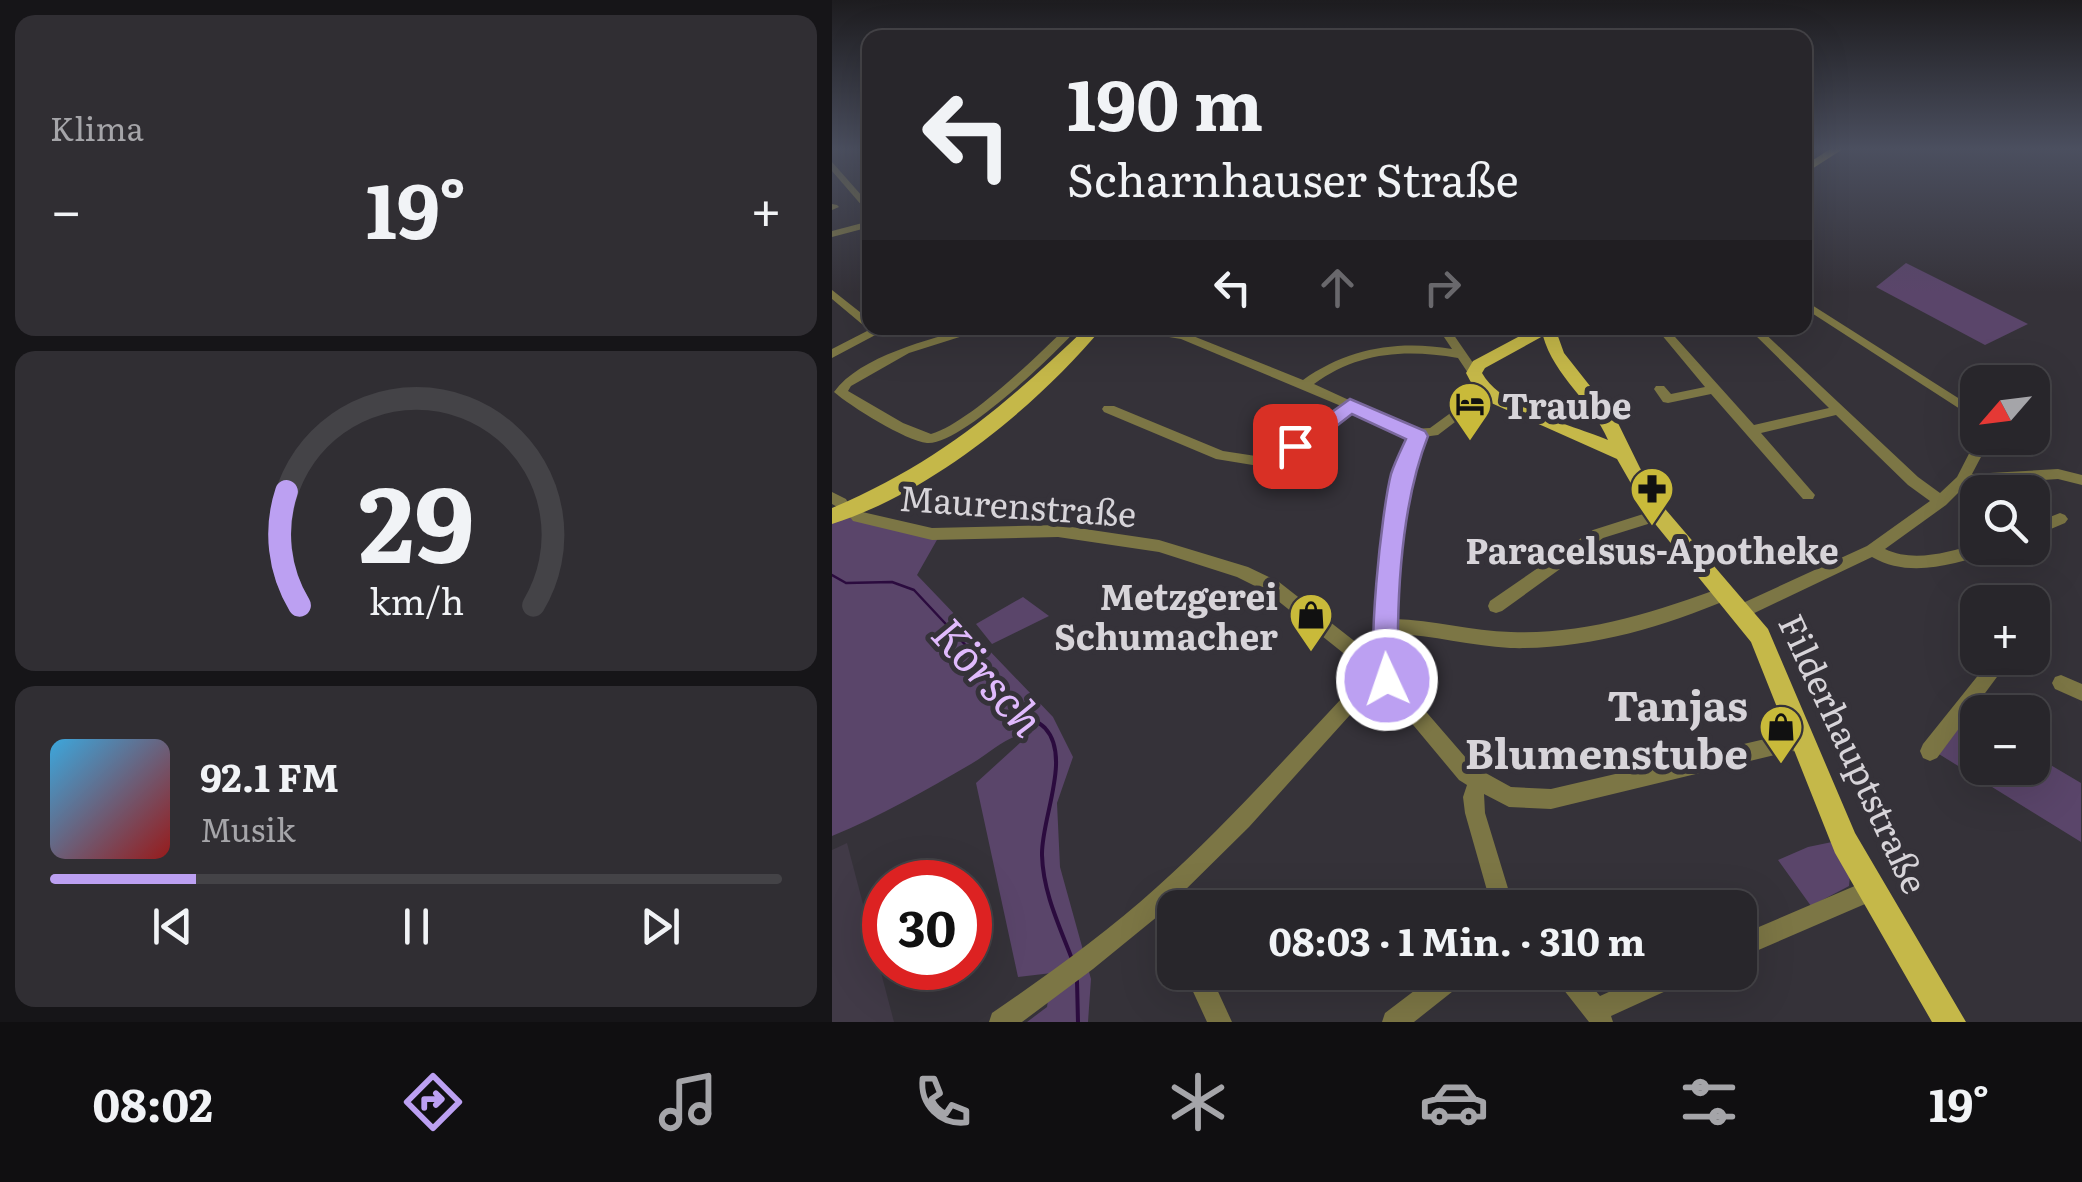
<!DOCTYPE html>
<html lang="de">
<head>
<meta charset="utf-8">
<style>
	:root { --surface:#28262b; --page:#302e33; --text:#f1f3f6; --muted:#a5a5a9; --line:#444347; --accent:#bca0f2 }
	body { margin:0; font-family:Literata,serif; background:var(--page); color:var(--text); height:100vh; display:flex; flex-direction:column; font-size:38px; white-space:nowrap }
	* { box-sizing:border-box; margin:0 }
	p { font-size:32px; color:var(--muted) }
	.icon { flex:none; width:55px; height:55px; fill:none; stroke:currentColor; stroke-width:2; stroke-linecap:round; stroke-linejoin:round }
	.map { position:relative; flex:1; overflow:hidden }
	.details { display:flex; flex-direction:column; gap:15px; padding:15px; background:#161518; width:832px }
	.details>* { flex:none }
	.hud { position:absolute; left:30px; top:30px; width:950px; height:305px; border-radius:20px; box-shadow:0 10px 40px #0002,0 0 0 2px var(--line); background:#28262b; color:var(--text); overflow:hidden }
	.needle { width:65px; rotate:242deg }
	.tools { position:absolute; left:1128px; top:365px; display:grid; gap:20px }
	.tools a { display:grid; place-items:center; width:90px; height:90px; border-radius:20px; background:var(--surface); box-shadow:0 10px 40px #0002,0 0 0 2px var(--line); font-size:50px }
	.speed { position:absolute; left:30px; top:860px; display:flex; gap:20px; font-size:50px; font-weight:700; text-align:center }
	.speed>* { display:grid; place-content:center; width:130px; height:130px; border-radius:50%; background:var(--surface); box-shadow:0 10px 40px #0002,0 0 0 2px var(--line); line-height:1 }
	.speed .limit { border:15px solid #d22; background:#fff; color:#111 }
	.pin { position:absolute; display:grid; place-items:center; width:85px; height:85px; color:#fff; margin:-42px; border-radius:20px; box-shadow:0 5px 15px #0006 }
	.me { position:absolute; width:110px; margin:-55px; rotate:357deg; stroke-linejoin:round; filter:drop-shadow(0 0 8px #0008) }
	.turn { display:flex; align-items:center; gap:35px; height:210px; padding:0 40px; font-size:45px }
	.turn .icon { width:130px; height:130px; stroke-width:2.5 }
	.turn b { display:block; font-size:70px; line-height:85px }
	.lanes { display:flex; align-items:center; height:95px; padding:0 40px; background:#0003; justify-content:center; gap:50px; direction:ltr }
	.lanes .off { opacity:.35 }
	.big { font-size:75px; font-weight:700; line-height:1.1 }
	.details .widget { flex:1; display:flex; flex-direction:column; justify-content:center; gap:15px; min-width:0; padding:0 35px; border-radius:20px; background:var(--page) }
	.details .dial { align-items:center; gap:0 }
	.dial svg { height:260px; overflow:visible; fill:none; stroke:var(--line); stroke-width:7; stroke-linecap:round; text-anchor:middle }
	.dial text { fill:var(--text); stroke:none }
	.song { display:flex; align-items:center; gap:30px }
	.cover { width:120px; height:120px; border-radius:15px; background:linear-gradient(135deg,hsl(200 70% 55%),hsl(0 70% 35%)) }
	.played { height:10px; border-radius:5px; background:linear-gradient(90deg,var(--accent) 20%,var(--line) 20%) }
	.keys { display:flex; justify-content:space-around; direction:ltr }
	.heat { display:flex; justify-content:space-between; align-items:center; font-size:55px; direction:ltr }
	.trip { position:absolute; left:325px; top:890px; width:600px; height:100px; border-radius:20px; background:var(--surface); box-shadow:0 10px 40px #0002,0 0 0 2px var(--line); font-weight:700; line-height:100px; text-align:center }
	.menu { display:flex; height:160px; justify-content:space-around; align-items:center; background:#100f11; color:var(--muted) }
	.menu .icon { width:70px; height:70px }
	.menu .on { color:var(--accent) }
	.menu b { font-size:45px; color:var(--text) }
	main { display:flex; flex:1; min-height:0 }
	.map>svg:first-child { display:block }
	.built { fill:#413a47 }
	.green { fill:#5a456a }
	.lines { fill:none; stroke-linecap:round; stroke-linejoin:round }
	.stream-far1 { stroke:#2b0b3e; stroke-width:2.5 }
	.stream { stroke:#2b0b3e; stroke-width:4 }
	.minor { fill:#7c7645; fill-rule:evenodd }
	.major { fill:#c5b849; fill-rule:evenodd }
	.route { fill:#bca0f2; stroke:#7a689d; stroke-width:2.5 }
	.labels { text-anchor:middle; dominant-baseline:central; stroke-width:10; stroke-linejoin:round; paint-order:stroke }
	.poi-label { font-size:35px; font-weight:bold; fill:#d7d4d9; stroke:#353239; text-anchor:start }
	.street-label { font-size:35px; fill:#d7d4d9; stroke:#353239 }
	.near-poi-label { font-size:42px; font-weight:bold; fill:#d7d4d9; stroke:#353239; text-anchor:end }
	.near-water-label { font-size:45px; font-style:italic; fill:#e0bafd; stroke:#353239 }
</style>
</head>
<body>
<main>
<section class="details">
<div class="widget"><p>Klima</p>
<div class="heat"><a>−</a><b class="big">19°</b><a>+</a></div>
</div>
<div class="widget dial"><svg viewBox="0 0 100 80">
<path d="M14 69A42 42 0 1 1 86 69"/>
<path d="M14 69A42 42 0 0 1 10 34" stroke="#bca0f2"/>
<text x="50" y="56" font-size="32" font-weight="700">29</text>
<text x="50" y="72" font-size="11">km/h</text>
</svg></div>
<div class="widget">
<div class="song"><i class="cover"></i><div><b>92.1 FM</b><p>Musik</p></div></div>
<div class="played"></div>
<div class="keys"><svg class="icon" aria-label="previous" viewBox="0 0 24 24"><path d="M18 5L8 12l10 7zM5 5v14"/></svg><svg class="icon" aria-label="pause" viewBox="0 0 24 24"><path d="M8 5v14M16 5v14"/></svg><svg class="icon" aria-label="next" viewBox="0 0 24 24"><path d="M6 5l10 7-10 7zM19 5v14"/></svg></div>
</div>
</section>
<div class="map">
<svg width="1250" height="1022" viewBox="0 0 1250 1022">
	<rect width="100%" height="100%" fill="#353239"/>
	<path class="built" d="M15,843L62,1022H0V850Z"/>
	<path class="green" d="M1074,263L1196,324L1153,345L1044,287Z
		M26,512L106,538L85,575L221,717L241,757L225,803L228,867L259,979L256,1022H195L215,1007L220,973L186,977L144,783L200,732C171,737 163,750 139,764C94,790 49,816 0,836V523Z
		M191,597L217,616L160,644L144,624Z
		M1131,714L1145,722V768H1200V754L1249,783V842L1102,751Z
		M1000,842L1018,875L1017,886L979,906L946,860L976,847Z"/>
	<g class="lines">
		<path class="stream-far1" d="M0,575L14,583L60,582L82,590L140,652L183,709"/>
		<path class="stream" d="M181,706C190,715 204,719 213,728C240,757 209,819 210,855C211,892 227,925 240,959
			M245,981L246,1022"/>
		<path class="minor" d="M0,162L38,205V215L0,171Z
			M0,204L5,205L7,207L0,210Z
			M38,221V227L0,237V231Z
			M0,290L38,320V328H43L49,332L0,358V349L37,330L0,299Z
			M972,300L1145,410V420L972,308Z
			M139,328H156L77,353L19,386L16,391L71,423L99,434C137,423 204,357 234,328H246C223,354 128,446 95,443C74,441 18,406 2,392C28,356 98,339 139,328Z
			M296,328H320L356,334L471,380C516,348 566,340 620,349L606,328H617L648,373L646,376H638L626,358C573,349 526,352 482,384L580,429L598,428L650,390H660L661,393L606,435L591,437L577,476L562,619C601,620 640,631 679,632C752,635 823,612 891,587L897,589L899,594L897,599C829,628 752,650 678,648C639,646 601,635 562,634L564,677L641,766L679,787L719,789L959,733L979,736L982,743L979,750L972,752L959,751L719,809L677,807L652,794L653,813L682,908H660L633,813L631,797L635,785L627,780L552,690L536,695L417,827L342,901L345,908H342V937L334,934L326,916L261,969L190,1022H157L160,1013C217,974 274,933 325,887C395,824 459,752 524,683L546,675L545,665L520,660L435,592L405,577L327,552L226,537L100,540L21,521L18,517L21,513L26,511L100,528L226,525L327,540L416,567L447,582L530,647L545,649L544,626L563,476L577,438L520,411L444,467L439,468L384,459L272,412L270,409L272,406H282L391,451L437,458L509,406L349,339L301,331Z
			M824,328H835L922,425L997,408L916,328H927L1086,477L1108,493L1125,477L1145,438H1159L1140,474L1226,469L1250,475V485L1226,479L1134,485L1114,505L1053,549C1082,563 1116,552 1145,544V548H1163L1161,552C1122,564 1078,579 1040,557L914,617L908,619L902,617L900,612L902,607L1035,546L1098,501L1076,485L1004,415L929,433L983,495L981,499H971L879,394L836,403L831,402L822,389L824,386H832L839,394L873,387Z
			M1209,371L1215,375L1200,387V382H1194Z
			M0,492L14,499L16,503L14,507L9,509L0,504Z
			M827,509L832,511L835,515L832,519L771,538L670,611L664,613L658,611L656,606L658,601L761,530Z
			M1228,513L1233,515L1236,519L1233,523L1200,537V524Z
			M1160,658H1179L1105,758L1098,761L1091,758L1088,751L1091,744Z
			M1229,675L1250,684V701L1223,689L1220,683L1223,677Z
			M1039,879L1047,882L1050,890L1047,898L908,958V935Z
			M352,972H377L400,1022H375Z
			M607,972H639L635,980L582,1022H550L553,1013Z
			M720,972H748L768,996L821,972H862L858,980L779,1016L781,1022H757L724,980Z"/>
		<path class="major" d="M998,149H1011L972,174V166Z
			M254,328H270C203,408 100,492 0,524V508C106,463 172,406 254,328Z
			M703,328H723L732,353L784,419L808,468L834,510L936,629L1023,833L1134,1022H1100L1003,853L919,642L820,520L785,459L657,402L643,390L634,373L641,361ZM711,336C722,376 760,402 776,440C740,425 669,408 650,373L653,368Z"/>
	</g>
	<linearGradient id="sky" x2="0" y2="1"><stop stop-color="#1d1c1f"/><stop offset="0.51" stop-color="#4b4f5f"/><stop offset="1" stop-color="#4b4f5f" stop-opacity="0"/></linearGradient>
	<rect width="1250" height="292" fill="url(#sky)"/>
	<path class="route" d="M518,399L593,431L596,436C574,492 567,566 566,627C566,647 573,670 565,689L555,692L546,689C533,660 550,509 559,474C563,462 569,450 574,439L520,414L471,452H456L453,446Z"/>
	<defs>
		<symbol id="hotel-pin" viewBox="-11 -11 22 30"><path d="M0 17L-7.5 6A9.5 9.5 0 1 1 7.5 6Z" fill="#c9ba3a" stroke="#353239"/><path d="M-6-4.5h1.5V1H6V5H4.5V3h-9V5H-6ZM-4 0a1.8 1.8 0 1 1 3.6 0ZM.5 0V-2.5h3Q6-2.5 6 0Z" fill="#111"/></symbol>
		<symbol id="pharmacy-pin" viewBox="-11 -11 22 30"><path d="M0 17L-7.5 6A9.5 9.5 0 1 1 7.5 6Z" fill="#c9ba3a" stroke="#353239"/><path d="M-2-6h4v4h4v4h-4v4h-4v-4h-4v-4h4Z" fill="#111"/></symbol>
		<symbol id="shop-pin" viewBox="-11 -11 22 30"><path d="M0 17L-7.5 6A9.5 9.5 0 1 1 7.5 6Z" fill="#c9ba3a" stroke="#353239"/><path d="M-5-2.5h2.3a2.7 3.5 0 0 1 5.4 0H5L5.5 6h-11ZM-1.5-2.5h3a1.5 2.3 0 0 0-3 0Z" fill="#111"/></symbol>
	</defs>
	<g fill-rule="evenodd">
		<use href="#hotel-pin" x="613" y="379" width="50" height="68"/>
		<use href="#pharmacy-pin" x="795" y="464" width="50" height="68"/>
		<use href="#shop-pin" x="454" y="590" width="50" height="68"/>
		<use href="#shop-pin" x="924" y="702" width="50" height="68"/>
	</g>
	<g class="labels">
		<g class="poi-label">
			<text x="670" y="404">Traube</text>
			<text x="820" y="549" text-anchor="middle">Paracelsus-Apotheke</text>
			<text x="446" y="595" text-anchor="end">Metzgerei<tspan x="446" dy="40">Schumacher</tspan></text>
		</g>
		<g class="street-label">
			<text transform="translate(186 504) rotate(4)">Maurenstraße</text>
			<text transform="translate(1023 753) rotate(65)">Filderhauptstraße</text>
		</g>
		<g class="near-poi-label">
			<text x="916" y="703">Tanjas<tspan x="916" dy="48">Blumenstube</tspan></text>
		</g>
		<g class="near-water-label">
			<text transform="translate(158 675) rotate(48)">Körsch</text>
		</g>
	</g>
</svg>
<div class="tools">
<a><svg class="needle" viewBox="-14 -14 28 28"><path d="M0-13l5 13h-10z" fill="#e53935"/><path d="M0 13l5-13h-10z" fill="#a5a5a9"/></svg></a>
<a><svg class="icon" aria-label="search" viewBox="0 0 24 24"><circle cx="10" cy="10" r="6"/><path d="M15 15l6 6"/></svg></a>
<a>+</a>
<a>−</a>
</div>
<div class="speed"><div class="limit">30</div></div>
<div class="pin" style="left:463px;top:446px;background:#d93025"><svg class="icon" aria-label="arrive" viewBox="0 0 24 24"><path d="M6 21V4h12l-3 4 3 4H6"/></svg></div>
<svg class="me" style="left:555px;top:680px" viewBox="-20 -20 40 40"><circle r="17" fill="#bca0f2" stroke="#fff" stroke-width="3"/><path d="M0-11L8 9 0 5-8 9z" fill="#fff"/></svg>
<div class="trip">08:03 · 1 Min. · 310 m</div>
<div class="hud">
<div class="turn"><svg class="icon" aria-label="left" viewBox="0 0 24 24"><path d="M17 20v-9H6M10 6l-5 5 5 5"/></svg><div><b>190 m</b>Scharnhauser Straße</div></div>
<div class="lanes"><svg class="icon" aria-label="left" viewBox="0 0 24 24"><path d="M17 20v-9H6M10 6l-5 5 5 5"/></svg><svg class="icon off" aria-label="ahead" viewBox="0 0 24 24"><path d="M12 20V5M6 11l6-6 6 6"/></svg><svg class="icon off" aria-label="right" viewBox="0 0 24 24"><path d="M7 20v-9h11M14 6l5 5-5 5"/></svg></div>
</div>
</div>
</main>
<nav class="menu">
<b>08:02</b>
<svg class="icon on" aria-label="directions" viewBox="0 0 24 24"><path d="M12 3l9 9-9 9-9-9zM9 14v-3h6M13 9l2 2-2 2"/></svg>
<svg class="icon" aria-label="music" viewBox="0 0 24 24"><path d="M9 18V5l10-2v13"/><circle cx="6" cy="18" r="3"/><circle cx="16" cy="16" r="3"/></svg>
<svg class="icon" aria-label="phone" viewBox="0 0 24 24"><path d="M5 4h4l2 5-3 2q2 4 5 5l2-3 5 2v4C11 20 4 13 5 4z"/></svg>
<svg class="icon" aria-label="climate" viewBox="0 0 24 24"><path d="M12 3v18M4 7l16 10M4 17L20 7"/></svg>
<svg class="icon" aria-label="car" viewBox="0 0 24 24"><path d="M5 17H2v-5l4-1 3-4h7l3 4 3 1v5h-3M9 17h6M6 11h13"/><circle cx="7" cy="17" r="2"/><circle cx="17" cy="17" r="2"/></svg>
<svg class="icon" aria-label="filters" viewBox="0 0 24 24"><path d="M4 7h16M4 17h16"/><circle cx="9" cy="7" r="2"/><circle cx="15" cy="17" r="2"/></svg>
<b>19°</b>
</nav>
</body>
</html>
